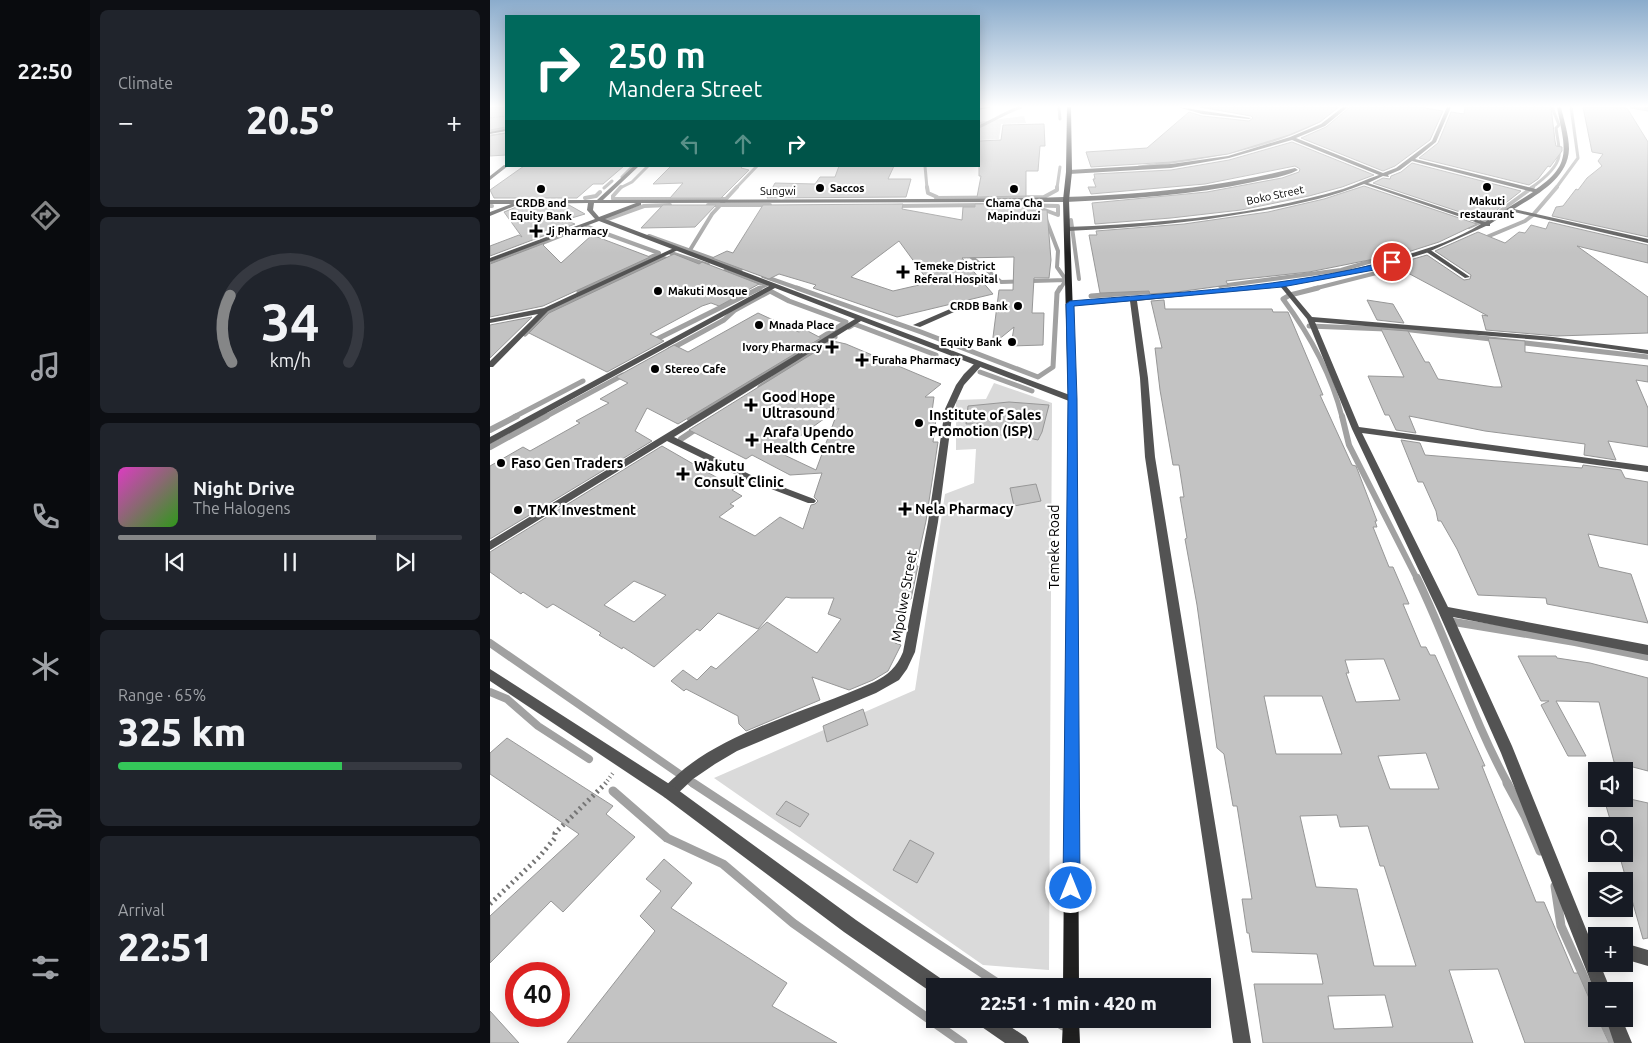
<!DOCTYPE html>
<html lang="en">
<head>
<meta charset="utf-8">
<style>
	:root { --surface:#171b24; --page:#20242c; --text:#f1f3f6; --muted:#9ea1a6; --line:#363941; --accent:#858687 }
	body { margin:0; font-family:Ubuntu,sans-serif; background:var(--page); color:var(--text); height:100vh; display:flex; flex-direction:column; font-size:19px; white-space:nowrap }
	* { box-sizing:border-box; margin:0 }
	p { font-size:16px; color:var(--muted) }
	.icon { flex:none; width:28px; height:28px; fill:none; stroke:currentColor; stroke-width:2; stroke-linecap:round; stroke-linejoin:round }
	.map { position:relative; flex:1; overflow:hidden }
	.side { display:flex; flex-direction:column; gap:10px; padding:10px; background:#0d0f14; width:400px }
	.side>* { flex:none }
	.guide { position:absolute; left:15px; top:15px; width:475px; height:152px; border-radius:0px; box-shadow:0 2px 12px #0003; background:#00695c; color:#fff; overflow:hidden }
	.tools { position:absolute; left:1098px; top:762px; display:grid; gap:10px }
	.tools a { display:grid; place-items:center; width:45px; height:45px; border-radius:0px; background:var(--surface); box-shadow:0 2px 12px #0003; font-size:25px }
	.speed { position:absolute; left:15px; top:962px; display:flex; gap:10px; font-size:25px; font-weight:700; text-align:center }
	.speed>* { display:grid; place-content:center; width:65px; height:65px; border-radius:50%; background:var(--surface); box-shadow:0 2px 12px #0003; line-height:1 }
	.speed .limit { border:8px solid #d22; background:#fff; color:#111 }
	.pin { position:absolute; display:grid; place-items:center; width:42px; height:42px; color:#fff; margin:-21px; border:2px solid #fff; border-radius:50%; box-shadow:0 1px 5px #0007 }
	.me { position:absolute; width:55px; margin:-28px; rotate:0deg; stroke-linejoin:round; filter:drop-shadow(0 0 4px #0008) }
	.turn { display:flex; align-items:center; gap:18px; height:105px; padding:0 20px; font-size:22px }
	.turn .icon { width:65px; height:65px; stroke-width:2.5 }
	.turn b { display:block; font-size:35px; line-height:42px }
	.lanes { display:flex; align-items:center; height:48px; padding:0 20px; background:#0003; justify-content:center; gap:25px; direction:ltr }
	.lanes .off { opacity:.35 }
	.big { font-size:38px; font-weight:800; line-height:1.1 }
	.side .tile { flex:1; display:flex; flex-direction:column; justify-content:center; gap:8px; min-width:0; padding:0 18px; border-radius:8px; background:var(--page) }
	.side .dial { align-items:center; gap:0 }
	.dial svg { height:130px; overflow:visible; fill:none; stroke:var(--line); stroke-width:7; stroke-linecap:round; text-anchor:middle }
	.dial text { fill:var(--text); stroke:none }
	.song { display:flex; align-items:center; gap:15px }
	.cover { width:60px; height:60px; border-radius:8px; background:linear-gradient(135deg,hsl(310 70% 55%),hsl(110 70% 35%)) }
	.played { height:5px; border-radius:2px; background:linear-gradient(90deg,var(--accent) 75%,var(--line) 75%) }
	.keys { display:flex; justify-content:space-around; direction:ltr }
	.heat { display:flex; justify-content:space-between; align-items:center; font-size:28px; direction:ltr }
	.charge { height:8px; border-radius:4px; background:linear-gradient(90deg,#34c759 65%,var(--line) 0) }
	.trip { position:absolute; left:436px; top:978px; width:285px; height:50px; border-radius:0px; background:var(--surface); box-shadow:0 2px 12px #0003; font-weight:800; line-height:50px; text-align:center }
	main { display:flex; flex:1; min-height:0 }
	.menu { display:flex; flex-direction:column; width:90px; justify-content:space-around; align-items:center; background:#090b0e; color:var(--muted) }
	.menu .icon { width:35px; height:35px }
	.menu .current { color:var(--accent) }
	.menu b { font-size:22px; color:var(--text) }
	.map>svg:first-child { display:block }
	.green { fill:#dadada }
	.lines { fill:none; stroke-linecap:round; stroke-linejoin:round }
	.stream-far5 { stroke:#a1a1a1; stroke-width:3 }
	.stream-far4 { stroke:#a1a1a1; stroke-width:4 }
	.stream-far3 { stroke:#a1a1a1; stroke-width:5 }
	.stream-far2 { stroke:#a1a1a1; stroke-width:6 }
	.stream-far1 { stroke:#a1a1a1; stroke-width:8 }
	.stream { stroke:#a1a1a1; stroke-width:9 }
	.building { fill:#c3c3c3; stroke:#979797; fill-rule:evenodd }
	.path-far2 { stroke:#757575; stroke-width:1; stroke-dasharray:0.5 1; stroke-linecap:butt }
	.path-far1 { stroke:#757575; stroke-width:4; stroke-dasharray:1 3; stroke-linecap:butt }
	.path { stroke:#757575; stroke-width:5; stroke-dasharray:2 4; stroke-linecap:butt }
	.lane { fill:#535353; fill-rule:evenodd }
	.street { fill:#535353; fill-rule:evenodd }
	.secondary { fill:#202020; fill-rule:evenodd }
	.route { fill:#1a73e8; stroke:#114b97 }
	.poi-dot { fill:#000; stroke:#fff; stroke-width:2 }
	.labels { text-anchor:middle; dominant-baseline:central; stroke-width:4.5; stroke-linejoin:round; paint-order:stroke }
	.far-poi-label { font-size:11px; font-weight:bold; fill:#000; stroke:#fff; text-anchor:start }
	.far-street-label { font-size:11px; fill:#000; stroke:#fff }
	.poi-label { font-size:14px; font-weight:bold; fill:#000; stroke:#fff; text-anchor:start }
	.street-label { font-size:14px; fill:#000; stroke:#fff }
</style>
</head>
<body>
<main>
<nav class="menu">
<b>22:50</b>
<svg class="icon current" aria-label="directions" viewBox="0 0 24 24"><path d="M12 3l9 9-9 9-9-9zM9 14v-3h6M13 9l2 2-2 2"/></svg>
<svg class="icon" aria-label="music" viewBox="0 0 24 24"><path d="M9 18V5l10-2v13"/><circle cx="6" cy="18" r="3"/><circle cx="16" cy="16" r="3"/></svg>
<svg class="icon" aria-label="phone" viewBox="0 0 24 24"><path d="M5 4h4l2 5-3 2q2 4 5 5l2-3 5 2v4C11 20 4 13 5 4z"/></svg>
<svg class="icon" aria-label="climate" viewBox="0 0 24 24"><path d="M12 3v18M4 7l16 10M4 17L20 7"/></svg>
<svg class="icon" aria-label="car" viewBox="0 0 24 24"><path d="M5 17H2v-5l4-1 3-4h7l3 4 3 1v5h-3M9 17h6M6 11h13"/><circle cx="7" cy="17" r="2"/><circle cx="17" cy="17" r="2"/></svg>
<svg class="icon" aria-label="filters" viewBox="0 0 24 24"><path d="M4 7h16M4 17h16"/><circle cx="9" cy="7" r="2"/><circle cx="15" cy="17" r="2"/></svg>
</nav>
<section class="side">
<div class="tile"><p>Climate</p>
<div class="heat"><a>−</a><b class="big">20.5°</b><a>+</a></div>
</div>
<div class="tile dial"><svg viewBox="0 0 100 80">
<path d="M14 69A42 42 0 1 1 86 69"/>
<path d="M14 69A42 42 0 0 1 13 28" stroke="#858687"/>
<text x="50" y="56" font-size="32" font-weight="700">34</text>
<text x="50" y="72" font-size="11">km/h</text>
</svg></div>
<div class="tile">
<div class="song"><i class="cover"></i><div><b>Night Drive</b><p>The Halogens</p></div></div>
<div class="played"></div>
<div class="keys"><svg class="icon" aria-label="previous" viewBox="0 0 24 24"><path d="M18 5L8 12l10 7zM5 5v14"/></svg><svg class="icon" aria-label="pause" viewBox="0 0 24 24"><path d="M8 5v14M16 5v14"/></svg><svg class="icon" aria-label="next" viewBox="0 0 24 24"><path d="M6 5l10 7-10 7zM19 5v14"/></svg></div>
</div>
<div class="tile"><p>Range · 65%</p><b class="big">325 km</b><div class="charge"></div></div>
<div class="tile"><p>Arrival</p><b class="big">22:51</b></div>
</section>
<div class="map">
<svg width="1158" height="1043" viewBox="0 0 1158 1043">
	<rect width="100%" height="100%" fill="#fff"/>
	<path class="green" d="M534,116L536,123L511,124L509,139L489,140V122Z
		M504,383L562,403L559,970L493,965L224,778L425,690L455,494L484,483L486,449L466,450V400L496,399Z"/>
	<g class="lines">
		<path class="stream-far5" d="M569,107L570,119
			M1141,107L1158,110
			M489,127C504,120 516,112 531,107
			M0,131L16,128
			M0,136L16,134
			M435,166L437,188
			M649,167C711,158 771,151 827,122
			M132,177L143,166
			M114,188L122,181
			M130,188L142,182L158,166
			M246,188L267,166
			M567,188L570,167
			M1041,188C1051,181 1067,168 1069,156C1070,147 1067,137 1066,128L1069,125L1062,107
			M1066,188L1088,158L1081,107"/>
		<path class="stream-far4" d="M131,187L123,196V199H235
			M437,187L438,193L447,197
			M95,198L106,196L110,192
			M446,198L554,197L567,190V187
			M218,205H280
			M528,205L568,206V215L552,209L568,251L567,267L576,280
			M0,206H2
			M405,206L493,205
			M115,220L154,206L180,205
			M581,220L589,279
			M979,227L1002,217L1043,187
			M159,236L251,269
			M992,239L1035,221L1043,215L1067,187
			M200,250L222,214L247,187
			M181,253L218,265
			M478,254L511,282L576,280
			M0,264L95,226L169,253
			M235,271L276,285L267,289
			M273,276L310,289
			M730,286L851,270L899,256
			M95,289L169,253
			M106,289L173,258L181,260
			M570,289L576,280
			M823,289L914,266"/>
		<path class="stream-far3" d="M307,288L431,332L548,377L563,367L567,293L570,288
			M828,288L800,295L793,299C820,335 841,373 852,417
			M89,292L97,288
			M601,296L667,291
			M819,326L921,330L1158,357
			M359,327L364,324L446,355
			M35,334L58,312L89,299L108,288
			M161,342L270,288
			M179,350L234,320L245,310L280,291L299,301L356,322L203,417
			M490,372L542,391
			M270,387L345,337
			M24,417L93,381
			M55,417L133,375"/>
		<path class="stream-far2" d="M852,416L859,445L927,579
			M200,419L205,416
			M0,430L27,416
			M191,439L209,427
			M0,447L57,416"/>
		<path class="stream-far1" d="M927,578C960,646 982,718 1018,784
			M958,621L1085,642L1158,657
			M0,643L204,784
			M0,692L17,699L48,726L99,759"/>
		<path class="stream" d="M203,783L512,986
			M1017,783L1035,816L1050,851
			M123,791L177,838L233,864L303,923L473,1043
			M1065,886L1071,926L1106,1004
			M562,1019L573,1026
			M1113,1019L1124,1043"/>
	</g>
	<path class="building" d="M0,107H16V127L0,130Z
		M710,107H849L830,122L799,135L738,154L681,162L601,167L596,152L657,148L699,112L712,116L759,121L763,118L761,116Z
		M860,107H929L953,111L940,140L905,166L893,171L811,138L836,127Z
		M975,107H1061L1065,141L1066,146L1072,147V151L1060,167L1058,166L1048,179L1039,185L929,158L948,143L961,112L974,114Z
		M1093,107L1137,108L1158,142V237L1062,216L1066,207L1073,206L1086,189L1088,190L1097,178L1112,166L1108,161L1113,154L1102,152Z
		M554,124L555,146H550L548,171H536V196L487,197L491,176H489V141L511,140L513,125Z
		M16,133V155L0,156V136Z
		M802,142L884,175L852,187L819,196L751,210L681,218L605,224L602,203L717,192L792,178L809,172L810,169L805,166L715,184L601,194L598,187H606L603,179H605L604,174L681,170L739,160Z
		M922,163L1031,191L994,220L883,183L893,178L900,179L901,176L911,172Z
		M34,166H134L113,184H103L87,198H4L0,190Z
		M181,166H253L251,168L259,170L231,198H180L193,183L163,184Z
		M349,166H404L398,179H421L416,197L277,198L285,183L325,184L330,177H345Z
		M874,186L987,224L949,242L893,260L889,258L819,272L736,281L738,285L687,292L660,294L659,291L610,293L599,235H607L606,231L694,224L778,212L834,199Z
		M413,204L412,209L472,220L473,207H485V204H535V210H557L561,260L559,278H544L542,313H554L553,345L521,346L524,327L502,345L509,290H523L524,257L472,258L503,294L407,317L323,288L326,285L289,274L279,279L222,258L237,251L243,253L273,205ZM409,241L436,278L426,281L429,285L403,291L361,277Z
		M79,205L95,214L75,220L85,224L0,256V246L29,235L32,237L14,212L29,206Z
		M173,205H226L205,227L151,228Z
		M1059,222L1158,245V263L1087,246L1158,297V333L1067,336L996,330L992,315L998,316L903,265L937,255L974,280L980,279L981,275L945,251L988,232L1015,243L1029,232L1035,233L1041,225L1056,229Z
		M102,235L160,257L53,306L0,317V264L55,243L53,245L71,263Z
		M184,254L209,264L212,262L269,284L229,306L221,303L212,306L160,334L174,341L117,372L39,333L59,313Z
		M674,300L675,309H782L783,312H798L833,395H830L862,465L866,466L887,521H885L887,527H883L899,567H903L919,604H913L931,647H936L940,655H945L995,766H992L1046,902H1054L1084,973H1088L1106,1014V1019H1108L1119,1043H1035L1008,969L959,970L983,1043H773L764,984H833L827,954L762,952L759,933H757L752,899H762L747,806H743L734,754L727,748L707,605L695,539L697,538L690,497H694L689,465H683L670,390L665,348H672L661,301ZM888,659H894L910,700L866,702L856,673H859L855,660ZM774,696H832L852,754H786ZM936,753L949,789H900L888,756ZM847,815L850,827L878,826L890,866H894L926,966H884L867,889L826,887L810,816ZM895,995L903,1027L844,1029L838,996Z
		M877,300L903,304L914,323L887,320Z
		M268,313L309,332L314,329L331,338L188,424L157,408L145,431L162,441L0,539V466L33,447L40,451L90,423L86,421L119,403L110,399L138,383L126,377L184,345L198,352Z
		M42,317L0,358V325Z
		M891,329L918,331L935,362H939L948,379L1004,387H1012L998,338L1035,341V352L1158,366V382L1146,380L1158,408V447L1118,441L1126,460L1094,455L1095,444L995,431L919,416L926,433L906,430L899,415H895L878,376L914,377Z
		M343,341L356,344L451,384L435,397H444L441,419H446L443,442H448L436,521L426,566H428L421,599L415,598L405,643L411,645L398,671L383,680L359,690L322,677L330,700L256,731L249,724L248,716L196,689L194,691L181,681L193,670L207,680L221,666L226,669L277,622L327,653L351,619L338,614L344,598H301L296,597L268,629L228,613L210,631L207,629L164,667L133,647L132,649L109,635L111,633L63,604L57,608L33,592L31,594L0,572V552L172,446L245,488L242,490L252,496L240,504L244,506L229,517L265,536L290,517L313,529L321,505L325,504L328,501L324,497L332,473L300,475L262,455L256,459L199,430ZM349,408L326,470L288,452ZM144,581L176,595L144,622L114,605Z
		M519,402L559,405L552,432L548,440L530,436L489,434L492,424H476L478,406Z
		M911,440L930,443L935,455L1092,468L1093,465L1131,470L1135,478L1158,482V545L1098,534L1109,567L1141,574L1158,623L1057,604L1056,598L988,595L967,549L951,521H948L946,511L933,482H928Z
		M546,484L551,501L524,506L520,488Z
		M1028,656H1066L1067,658L1100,663L1158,678V771L1124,762L1109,702L1066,701L1096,756H1078L1051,705L1059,701H1051Z
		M373,709L378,725L337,742L333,726Z
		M17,738L123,806L116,814L145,837L73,912L61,901L0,963V916L89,834L0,774V753Z
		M1114,799H1140L1158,803V938L1153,939L1129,854H1134V826H1122Z
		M296,801L319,814L310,827L286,814Z
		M420,840L444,853L427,883L403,870Z
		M174,859L202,883L181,908L297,983L282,1006L347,1043H77L165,931L150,916L171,891L156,879Z
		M0,1011L29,1043H0Z"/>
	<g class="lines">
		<path class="path-far2" d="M0,118L16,116"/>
		<path class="path-far1" d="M115,784L123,773"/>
		<path class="path" d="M0,904L49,857L65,838V833L116,783"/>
		<path class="lane" d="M501,107L489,110V108Z
			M186,247L189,249L188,250L58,311L3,367H0V361L48,314L0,323V319L54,308Z
			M935,249H939L980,277L975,278L935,251Z
			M486,362H489L493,364L474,385L463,409L448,522L425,652L417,669L409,680L386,693L247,751L225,764L203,779L184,797L179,799L174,797L172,792C175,785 182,780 187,775C237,730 323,710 384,682C398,675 407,667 413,652L438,522L455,409L466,385L474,374Z"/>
		<path class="street" d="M688,107L761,118L759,119L712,114Z
			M853,107H858L835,126L806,138L893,173L906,168L942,141L957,107H961L946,142L925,159L1046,189C1084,164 1074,146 1067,107H1071C1074,121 1079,135 1079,149C1078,179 1046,195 1024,209L1158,239V243L1020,211L1000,224V226H996L936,253L877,271L796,286L822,317L1063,337L1158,350V354L1063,341L825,322L869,427L1158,466V472L872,433L958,607L1158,645V655L963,617L1022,746L1098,934L1106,936V964H1110L1121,991H1106V995L1011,753L948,611L862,429L817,319L790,286L647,301L658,378L665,457L761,1043H743L655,457L650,378L640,301L580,306L577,304L580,302C689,293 800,289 906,258C934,250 966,240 991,224L874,184C839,198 801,206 763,212C702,223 640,228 577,231L574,229L577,227C669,223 764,216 853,189C865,185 877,179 889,175L802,140L739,158L681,168L579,174L576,172L579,170L681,164L738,156L800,137L831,124ZM922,161L1043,192L995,222L878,183L893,176L899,177L898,175L910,170Z
			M1150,107H1158V109Z
			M16,129V131L0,134V132Z
			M14,165L18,166L0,180V176Z
			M144,166H149L113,200C223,200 332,199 442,199C564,198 685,199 805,168L808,170C795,177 777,179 763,182C702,195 639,199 576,202L151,203V205L115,219L585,397L586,399L582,402L579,401L371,321L184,437L261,475L324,499L326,501L324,503H318L255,479L177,441L0,550V541L365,319L285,288L0,444V437L279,286L109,221L0,262V258L105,219L97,210L98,203L27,204V205L0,216V212L21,204H0V200H107ZM104,203H146L109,217L103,210Z
			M498,302L500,303V305L464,312L430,327L423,325L460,309Z
			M0,669L184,787L366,920L453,980L455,986H445V993L441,992L354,932L174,797L0,681Z
			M1134,943L1158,950V966L1134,959Z
			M487,1019H509L536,1037L539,1043H515L489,1025Z
			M1116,1019H1132L1142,1043H1124Z"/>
		<path class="secondary" d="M577,107H581L582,172L579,200L586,399L589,986H573L578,399L573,200L576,172Z
			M573,1019H589L590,1043H572Z"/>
	</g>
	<linearGradient id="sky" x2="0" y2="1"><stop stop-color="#8baccc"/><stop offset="0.42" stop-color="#fff"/><stop offset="1" stop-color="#fff" stop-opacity="0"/></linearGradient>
	<rect width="1158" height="253" fill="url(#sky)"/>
	<path class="route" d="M902,260H904V263L884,270L792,287L584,306L587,399L590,888L587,894L581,897L575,894L573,888L578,399L576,304L580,301C687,292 797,288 902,260Z"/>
	<g class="poi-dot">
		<circle cx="997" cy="187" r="5"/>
		<circle cx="330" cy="188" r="5"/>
		<circle cx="51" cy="189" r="5"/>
		<circle cx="524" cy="189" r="5"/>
		<path d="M43.5 223.5h5v5h5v5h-5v5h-5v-5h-5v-5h5z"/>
		<path d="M410.5 264.5h5v5h5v5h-5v5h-5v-5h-5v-5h5z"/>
		<circle cx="168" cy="291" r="5"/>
		<circle cx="528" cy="306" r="5"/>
		<circle cx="269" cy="325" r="5"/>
		<circle cx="522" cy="342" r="5"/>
		<path d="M339.5 339.5h5v5h5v5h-5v5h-5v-5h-5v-5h5z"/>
		<path d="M369.5 352.5h5v5h5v5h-5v5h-5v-5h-5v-5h5z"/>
		<circle cx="165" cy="369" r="5"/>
		<path d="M258.5 397.5h5v5h5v5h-5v5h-5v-5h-5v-5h5z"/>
		<circle cx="429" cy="423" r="5"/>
		<path d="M259.5 432.5h5v5h5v5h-5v5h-5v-5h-5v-5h5z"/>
		<circle cx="11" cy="463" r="5"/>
		<path d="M190.5 466.5h5v5h5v5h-5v5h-5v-5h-5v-5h5z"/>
		<path d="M412.5 501.5h5v5h5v5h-5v5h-5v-5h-5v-5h5z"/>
		<circle cx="28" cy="510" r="5"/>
	</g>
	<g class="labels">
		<g class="far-poi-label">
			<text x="340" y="188">Saccos</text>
			<text x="997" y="201" text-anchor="middle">Makuti<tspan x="997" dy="13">restaurant</tspan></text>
			<text x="51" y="203" text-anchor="middle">CRDB and<tspan x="51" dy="13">Equity Bank</tspan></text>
			<text x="524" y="203" text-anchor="middle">Chama Cha<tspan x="524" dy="13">Mapinduzi</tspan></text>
			<text x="56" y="231">Jj Pharmacy</text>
			<text x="424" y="266">Temeke District<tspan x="424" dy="13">Referal Hospital</tspan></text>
			<text x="178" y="291">Makuti Mosque</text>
			<text x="518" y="306" text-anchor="end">CRDB Bank</text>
			<text x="279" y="325">Mnada Place</text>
			<text x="512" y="342" text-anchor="end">Equity Bank</text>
			<text x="332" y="347" text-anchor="end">Ivory Pharmacy</text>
			<text x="382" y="360">Furaha Pharmacy</text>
			<text x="175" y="369">Stereo Cafe</text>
		</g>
		<g class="far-street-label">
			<text x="288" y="191">Sungwi</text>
			<text transform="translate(785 195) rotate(-12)">Boko Street</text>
		</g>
		<g class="poi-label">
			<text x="272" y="397">Good Hope<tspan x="272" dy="16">Ultrasound</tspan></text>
			<text x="439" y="415">Institute of Sales<tspan x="439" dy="16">Promotion (ISP)</tspan></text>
			<text x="273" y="432">Arafa Upendo<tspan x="273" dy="16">Health Centre</tspan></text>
			<text x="21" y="463">Faso Gen Traders</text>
			<text x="204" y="466">Wakutu<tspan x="204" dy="16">Consult Clinic</tspan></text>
			<text x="425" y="509">Nela Pharmacy</text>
			<text x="38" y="510">TMK Investment</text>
		</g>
		<g class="street-label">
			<text transform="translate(564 547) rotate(-90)">Temeke Road</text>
			<text transform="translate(414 596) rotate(-80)">Mpolwe Street</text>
		</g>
	</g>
</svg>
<div class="tools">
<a><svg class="icon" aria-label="sound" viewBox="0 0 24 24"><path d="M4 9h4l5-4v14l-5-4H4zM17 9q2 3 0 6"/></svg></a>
<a><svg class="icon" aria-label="search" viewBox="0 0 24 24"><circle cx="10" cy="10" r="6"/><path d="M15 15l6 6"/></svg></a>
<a><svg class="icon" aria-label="layers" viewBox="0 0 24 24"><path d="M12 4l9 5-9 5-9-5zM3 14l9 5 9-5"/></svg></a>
<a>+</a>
<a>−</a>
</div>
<div class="speed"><div class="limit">40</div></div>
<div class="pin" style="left:902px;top:262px;background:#d93025"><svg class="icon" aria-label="arrive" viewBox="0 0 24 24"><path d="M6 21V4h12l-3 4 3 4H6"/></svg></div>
<svg class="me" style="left:581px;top:888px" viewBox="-20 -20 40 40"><circle r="17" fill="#1a73e8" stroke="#fff" stroke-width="3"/><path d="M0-11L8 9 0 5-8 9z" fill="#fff"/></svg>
<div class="trip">22:51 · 1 min · 420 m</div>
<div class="guide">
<div class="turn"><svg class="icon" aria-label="right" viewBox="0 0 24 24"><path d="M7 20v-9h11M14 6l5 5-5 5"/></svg><div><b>250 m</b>Mandera Street</div></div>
<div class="lanes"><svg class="icon off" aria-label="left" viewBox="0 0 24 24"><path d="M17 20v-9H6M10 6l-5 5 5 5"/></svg><svg class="icon off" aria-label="ahead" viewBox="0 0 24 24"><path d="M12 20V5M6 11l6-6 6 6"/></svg><svg class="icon" aria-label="right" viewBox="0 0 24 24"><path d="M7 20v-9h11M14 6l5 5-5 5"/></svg></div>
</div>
</div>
</main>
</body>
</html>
